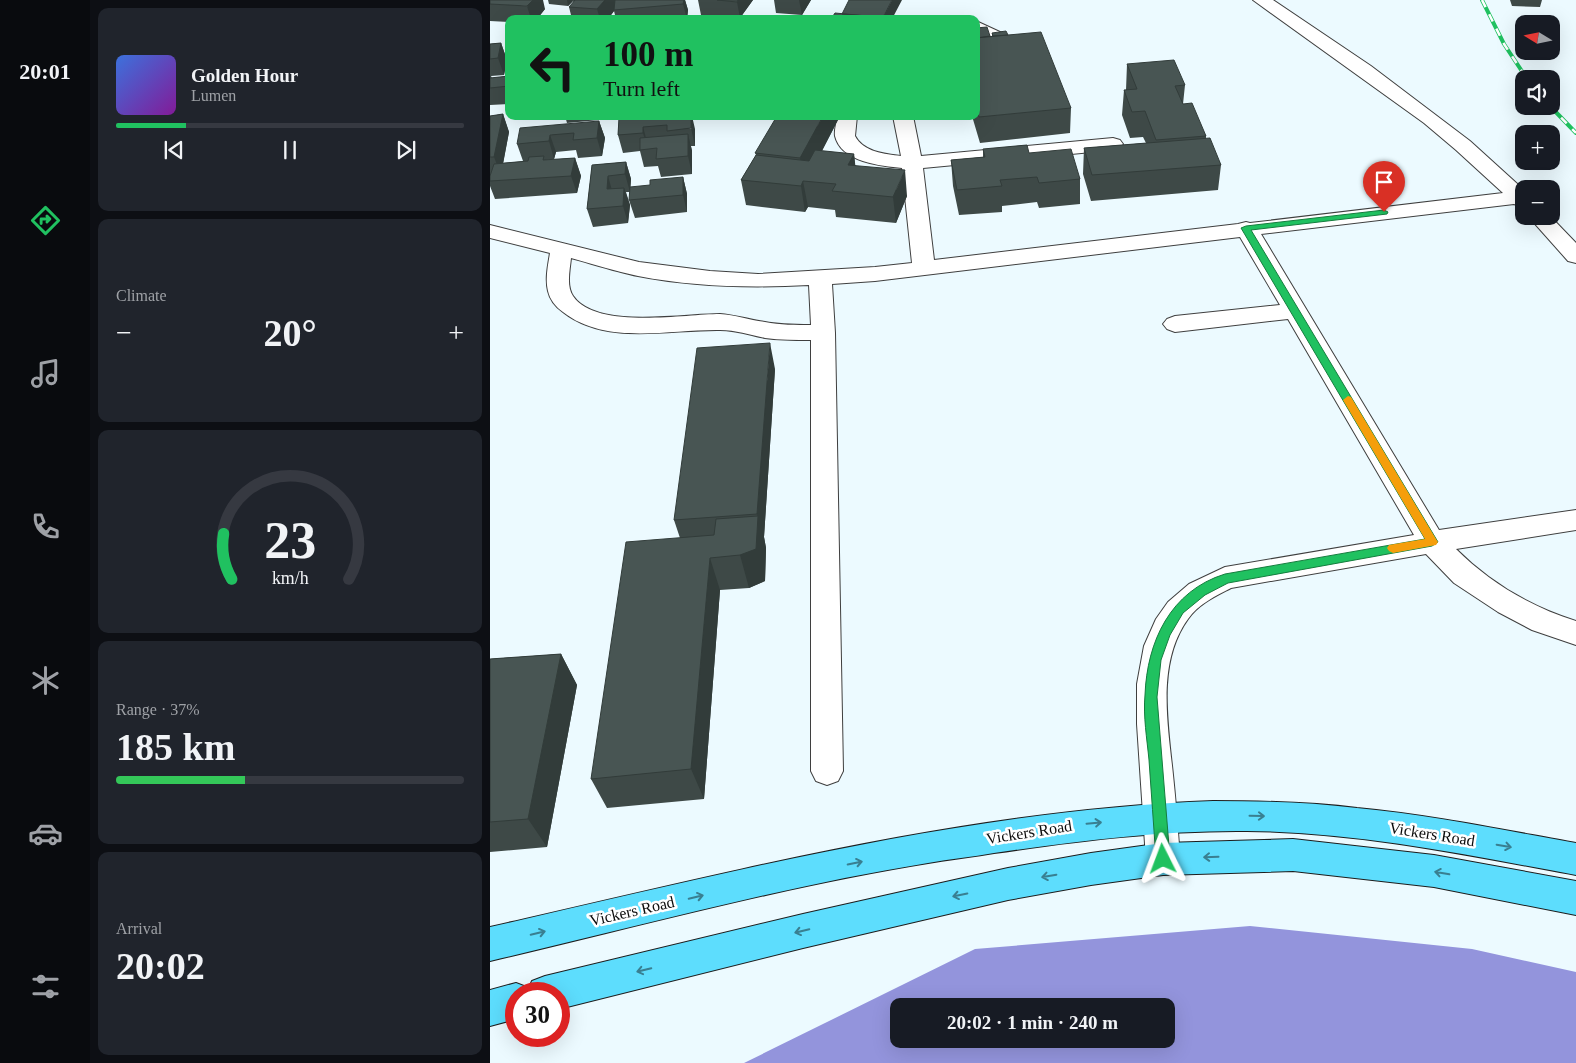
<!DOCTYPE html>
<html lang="en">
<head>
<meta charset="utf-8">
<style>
	:root { --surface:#171b24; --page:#20242c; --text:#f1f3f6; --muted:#9ea1a6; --line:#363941; --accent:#20c160 }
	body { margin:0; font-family:Georgia,serif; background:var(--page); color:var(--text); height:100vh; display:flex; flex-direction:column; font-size:19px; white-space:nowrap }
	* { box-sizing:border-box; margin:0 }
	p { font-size:16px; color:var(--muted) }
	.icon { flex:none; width:28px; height:28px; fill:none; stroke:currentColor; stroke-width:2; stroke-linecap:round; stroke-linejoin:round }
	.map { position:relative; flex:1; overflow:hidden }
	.details { display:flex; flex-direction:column; gap:8px; padding:8px; background:#0d0f14; width:400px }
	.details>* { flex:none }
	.hud { position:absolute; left:15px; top:15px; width:475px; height:105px; border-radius:10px; box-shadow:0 5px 20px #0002; background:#20c160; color:#111; overflow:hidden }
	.needle { width:32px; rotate:280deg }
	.tools { position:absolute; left:1025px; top:15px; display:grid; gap:10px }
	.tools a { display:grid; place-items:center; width:45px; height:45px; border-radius:10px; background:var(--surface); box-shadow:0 5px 20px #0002; font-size:25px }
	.speed { position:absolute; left:15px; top:982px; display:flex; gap:10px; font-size:25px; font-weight:700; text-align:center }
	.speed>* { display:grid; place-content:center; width:65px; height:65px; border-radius:50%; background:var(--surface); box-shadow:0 5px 20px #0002; line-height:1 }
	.speed .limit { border:8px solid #d22; background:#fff; color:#111 }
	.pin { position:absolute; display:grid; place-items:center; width:42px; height:42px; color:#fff; margin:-51px -21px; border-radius:50% 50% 50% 0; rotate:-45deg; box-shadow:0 0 5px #0007 }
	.pin .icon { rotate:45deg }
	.me { position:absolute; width:55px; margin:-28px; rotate:357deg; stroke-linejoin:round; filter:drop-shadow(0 0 4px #0008) }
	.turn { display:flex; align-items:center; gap:18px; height:105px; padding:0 15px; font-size:22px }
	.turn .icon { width:65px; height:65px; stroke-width:2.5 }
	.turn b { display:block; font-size:35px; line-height:42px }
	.big { font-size:38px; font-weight:800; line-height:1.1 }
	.details .widget { flex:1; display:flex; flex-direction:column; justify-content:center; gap:8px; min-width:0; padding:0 18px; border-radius:10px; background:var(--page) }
	.details .dial { align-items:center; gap:0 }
	.dial svg { height:130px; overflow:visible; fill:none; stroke:var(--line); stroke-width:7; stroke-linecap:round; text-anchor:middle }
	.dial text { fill:var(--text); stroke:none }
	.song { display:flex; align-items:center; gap:15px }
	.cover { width:60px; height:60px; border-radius:8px; background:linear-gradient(135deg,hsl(220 70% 55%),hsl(290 70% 35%)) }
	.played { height:5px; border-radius:2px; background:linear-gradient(90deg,var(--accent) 20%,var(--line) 20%) }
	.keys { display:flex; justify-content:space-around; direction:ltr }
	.heat { display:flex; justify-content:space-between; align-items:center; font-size:28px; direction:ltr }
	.charge { height:8px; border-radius:4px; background:linear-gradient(90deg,#34c759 37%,var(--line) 0) }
	.trip { position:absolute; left:400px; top:998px; width:285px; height:50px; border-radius:10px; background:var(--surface); box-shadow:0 5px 20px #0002; font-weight:800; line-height:50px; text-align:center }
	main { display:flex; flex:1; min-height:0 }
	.menu { display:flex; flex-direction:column; width:90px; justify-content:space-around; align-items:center; background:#090b0e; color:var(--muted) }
	.menu .icon { width:35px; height:35px }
	.menu .selected { color:var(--accent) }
	.menu b { font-size:22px; color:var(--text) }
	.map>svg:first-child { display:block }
	.forest { fill:#9394dc; fill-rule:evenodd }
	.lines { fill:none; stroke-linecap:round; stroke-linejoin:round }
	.minor-casing { stroke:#3f3f3f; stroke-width:2 }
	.major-casing { stroke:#1d1d1d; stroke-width:2 }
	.minor { fill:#fff; fill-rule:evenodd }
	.major { fill:#5dddfd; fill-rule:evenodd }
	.rail-casing { stroke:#20c160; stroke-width:4 }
	.rail { stroke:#fff; stroke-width:2.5; stroke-dasharray:8; stroke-linecap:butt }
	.wall { fill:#3e4947 }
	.shaded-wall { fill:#323c3a }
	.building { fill:#485553; stroke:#323c3a }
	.oneway { stroke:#397f91 }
	.route { fill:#20c160; stroke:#157d3e }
	.slow { fill:#f59e0b }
	.labels { text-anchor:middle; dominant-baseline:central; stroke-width:5; stroke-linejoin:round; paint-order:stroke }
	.near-street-label { font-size:16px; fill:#0c0c0c; stroke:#fff }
</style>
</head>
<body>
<main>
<nav class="menu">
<b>20:01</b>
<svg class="icon selected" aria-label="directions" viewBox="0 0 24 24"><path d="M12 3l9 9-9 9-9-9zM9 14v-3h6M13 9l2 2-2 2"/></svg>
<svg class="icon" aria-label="music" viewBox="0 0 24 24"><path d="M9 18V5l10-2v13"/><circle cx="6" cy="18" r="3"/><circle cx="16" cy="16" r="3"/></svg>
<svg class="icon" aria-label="phone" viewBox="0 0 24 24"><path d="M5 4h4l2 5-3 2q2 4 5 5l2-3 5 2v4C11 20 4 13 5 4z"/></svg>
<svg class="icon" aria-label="climate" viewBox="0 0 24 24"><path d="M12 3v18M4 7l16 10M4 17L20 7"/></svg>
<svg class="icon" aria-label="car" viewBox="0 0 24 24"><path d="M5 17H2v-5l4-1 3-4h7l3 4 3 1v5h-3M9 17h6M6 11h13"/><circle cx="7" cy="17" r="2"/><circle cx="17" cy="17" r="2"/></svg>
<svg class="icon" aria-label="filters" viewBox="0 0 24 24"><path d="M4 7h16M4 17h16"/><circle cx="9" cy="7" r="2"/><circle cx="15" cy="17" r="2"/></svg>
</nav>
<section class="details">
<div class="widget">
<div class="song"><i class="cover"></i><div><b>Golden Hour</b><p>Lumen</p></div></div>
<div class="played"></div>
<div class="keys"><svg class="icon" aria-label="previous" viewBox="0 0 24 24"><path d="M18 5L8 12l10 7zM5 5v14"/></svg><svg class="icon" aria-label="pause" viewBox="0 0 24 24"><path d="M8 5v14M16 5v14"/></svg><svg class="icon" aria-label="next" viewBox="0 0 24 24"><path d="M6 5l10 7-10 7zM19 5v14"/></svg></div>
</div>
<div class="widget"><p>Climate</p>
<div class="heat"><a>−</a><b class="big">20°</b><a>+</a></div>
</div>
<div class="widget dial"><svg viewBox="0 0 100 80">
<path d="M14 69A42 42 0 1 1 86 69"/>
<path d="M14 69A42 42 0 0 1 9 41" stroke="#20c160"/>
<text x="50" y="56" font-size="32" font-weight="700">23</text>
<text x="50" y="72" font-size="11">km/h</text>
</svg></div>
<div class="widget"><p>Range · 37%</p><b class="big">185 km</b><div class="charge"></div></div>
<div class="widget"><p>Arrival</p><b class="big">20:02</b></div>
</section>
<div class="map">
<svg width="1086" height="1063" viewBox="0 0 1086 1063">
	<rect width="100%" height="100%" fill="#ecfaff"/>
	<path class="forest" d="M760,926L982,949L1086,972V1063H254L485,949ZM409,1006H676V1039H409Z"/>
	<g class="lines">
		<defs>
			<path id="minor" d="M763,0H783L881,66L980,141L1034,190V208L1024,204L771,234L949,530L1086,510V530L966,549C999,582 1041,607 1086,621V645L1042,630L1008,612L964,583L936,554L741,588C726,596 708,604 698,619C666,663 678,725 683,775C686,803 688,831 690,859L685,870L673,875L661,870L656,859L647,724V684L654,646L666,619L678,602L699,584L735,567L924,535L798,319L685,332L677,329L673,324L677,319L685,316L790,305L750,237L385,281L342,284L345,333L353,771L348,781L337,785L326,781L321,771V340C306,340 290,340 275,338C260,335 246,330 230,330C180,329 116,346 73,312C66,307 60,300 58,291C55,279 58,265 60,253L0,238V225L149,262L220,271L268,274L385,267L422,263L412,168C391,166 351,162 345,136C344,130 347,122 347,116H367L365,136C373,152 395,154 411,156L403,116H423L431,156L623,138L630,140L633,144L630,148L623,150L433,168L444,260L748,224L756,222L760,223L1013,193L966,150L934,123ZM81,258C103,264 125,271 148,276C204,287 262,288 319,285L321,325C306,325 290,325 275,322C260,320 245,315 230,314C194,314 106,330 83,296C76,286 80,269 81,258Z
				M486,21L512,33L515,37L512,41L506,42L500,41L486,33Z
				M1038,216H1060L1086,243V263L1078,261Z"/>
			<path id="major" d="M723,801C771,801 819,802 867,808C941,815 1013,830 1086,843V875C977,855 868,832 757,831C672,830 588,841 504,853C482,857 460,859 438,863C290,887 145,927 0,961V927C238,873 477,810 723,801Z
				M803,839L944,855L1086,881V915L944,887L803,871L673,875L601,885L518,900L313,948L69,1009V994H26V1019L0,1026V990L26,983L39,988L42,981L55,976L313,914L518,868L601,853L673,843Z"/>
		</defs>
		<use href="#minor" class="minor-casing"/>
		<use href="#major" class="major-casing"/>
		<use href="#minor" class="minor"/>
		<use href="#major" class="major"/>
		<defs>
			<path id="rail" d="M992,0L1014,44L1037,79
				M1060,106L1086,133"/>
		</defs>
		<use href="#rail" class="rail-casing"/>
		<use href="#rail" class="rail"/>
	</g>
	<path class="wall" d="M0,0L55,9L47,19H19V22L0,21Z
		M58,0H195L198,10L197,19H126L124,11L118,19H82L79,7L84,2L83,1L78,6L59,4Z
		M208,0H263L250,18L211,15Z
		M284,0H321L312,15L286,13Z
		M1020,0H1052L1050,7L1022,6Z
		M486,28L500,36H502V33L518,35L581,108L580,133L490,143L482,116H486Z
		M11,43L17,60L14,75L1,76L2,78L19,76V104L0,105V44Z
		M637,64L695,85L693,104L716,136V139L731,165L728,190L601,201L593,174L594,148L656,143L653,137L640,138L632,115L634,90H636Z
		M13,114L19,132L13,163L38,161H33L27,144L109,121L115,138L112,156L88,158L86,150L66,152L64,159L56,160L85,158L91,176L87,193L5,199L0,186V116Z
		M75,116H120V119L77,123Z
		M350,116L332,151L364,154L365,165L417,196L406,223L346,217L345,210L318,207L315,212L256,205L251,180L266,155L265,153Z
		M129,118L205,129V146H201L202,151V174L171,177L168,166L154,167L150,151L133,153L128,135Z
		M493,149L539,153L590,179V204L549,208L547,202L512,206V212L469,215L463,186L461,160L493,157Z
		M136,162L141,179L140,192H136L140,205L138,223L103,227L97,209L102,165Z
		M193,177L197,194V212L145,218L139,200Z
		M285,369L274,537L276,548L275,581L259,588L230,590L214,799L117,808L101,779L190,538L184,520Z
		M71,654L87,685L57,847L0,852V659Z"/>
	<path class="shaded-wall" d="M43,0H53L55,9L47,19H41L37,6Z
		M77,0H82L83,1L78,6Z
		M115,0H133L124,10V11L118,19H110L107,9Z
		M194,0H195L198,10L197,19L193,4Z
		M248,0H263L250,18L247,2Z
		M309,0H321L312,15Z
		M402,0H412L402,19H392Z
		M11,43L17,60L14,75L8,58Z
		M13,114L19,132L11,175L4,157Z
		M201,116H202L205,129V146L201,128Z
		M207,116H231L207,119Z
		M333,116H350L316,181H314L310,158Z
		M109,121L115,138L112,156L107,138Z
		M153,127L158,145V150L153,133Z
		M198,134L202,151V174L198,156Z
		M60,135L66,152L64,159L59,141Z
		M364,154L367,180L358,165Z
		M85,158L91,176L87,193L81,176Z
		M136,162L141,179L140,192L135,174Z
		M415,170L417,196L406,223L403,197Z
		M118,176L123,194L122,207L117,189Z
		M193,177L197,194V212L193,195Z
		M313,181L318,207L315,212L311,186Z
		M134,188L140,205L138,223L133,206Z
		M280,343L285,369L274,537L276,548L275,581L259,588L250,555L268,519L267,514Z
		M220,558L230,590L214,799L201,769Z
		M71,654L87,685L57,847L38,819Z"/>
	<path class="building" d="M0,0H43L37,6L0,4Z
		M85,0H115L107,9L79,7Z
		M125,0H194L193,4L124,10Z
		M227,0H248L247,2Z
		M359,0H402L392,19H388V17L352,14Z
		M345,13L388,17L387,19H341Z
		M497,27L500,36L486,38V28Z
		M516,31L518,35L503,36L502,33Z
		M551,32L581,108L489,117L486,110V38Z
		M11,43L8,58L0,59V44Z
		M684,60L695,85L685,86L693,104L702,103L716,136L666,140L655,111L642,112L634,90L647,89L637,64Z
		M19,76V86L0,88V78Z
		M13,114L4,157H0V116Z
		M151,116H201V128L177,131V125L153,127V133L128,135L129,118Z
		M287,116H333L310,158L265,153Z
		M109,121L107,138L83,140L84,133L60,135L59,141L27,144L30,128Z
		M198,134V156L166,159L167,148L150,150V138Z
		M720,138L731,165L602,175L594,148Z
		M537,145L539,153L581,149L590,179L549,183L547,177L510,180L512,186L467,190L461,160L495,157L493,149Z
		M325,150L364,154L358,165L415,170L403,197L342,191L346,184L313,181L311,186L251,180L266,155L319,161Z
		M54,156L53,160L85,158L81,176L0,181V176L4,164L38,161L39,157Z
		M136,162L135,174L118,176L117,189L134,188L133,206L97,209L102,165Z
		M193,177V195L139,200L140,187L160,185V180Z
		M280,343L267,514L184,520L207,348Z
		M268,516L266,549L250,555L220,558L201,769L101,779L136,542L224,535L226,519Z
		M71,654L38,819L0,822V659Z"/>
	<defs><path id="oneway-shaft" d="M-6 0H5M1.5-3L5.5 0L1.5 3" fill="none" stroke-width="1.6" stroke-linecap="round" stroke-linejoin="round" transform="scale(1.25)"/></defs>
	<g class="oneway">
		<use href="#oneway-shaft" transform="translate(767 816) rotate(1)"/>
		<use href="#oneway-shaft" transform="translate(604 823) rotate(-5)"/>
		<use href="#oneway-shaft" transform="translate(1014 846) rotate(10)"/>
		<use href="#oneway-shaft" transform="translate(721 857) rotate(178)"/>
		<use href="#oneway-shaft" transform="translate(365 863) rotate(-12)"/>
		<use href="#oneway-shaft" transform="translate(952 873) rotate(-170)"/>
		<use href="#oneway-shaft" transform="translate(559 876) rotate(170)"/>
		<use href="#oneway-shaft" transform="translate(470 895) rotate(168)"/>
		<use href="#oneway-shaft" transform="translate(206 897) rotate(-13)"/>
		<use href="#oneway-shaft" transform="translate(312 931) rotate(167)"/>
		<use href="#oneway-shaft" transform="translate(48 933) rotate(-13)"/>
		<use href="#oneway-shaft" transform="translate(154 970) rotate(166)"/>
	</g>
	<path class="route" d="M894,210L898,212L897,214L761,230L948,542L942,546L738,583L715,595L693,613L680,635L671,660L667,697L680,859L678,863L673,865L668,863L666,859C664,826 661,793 659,760C657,739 653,716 655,695C657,642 680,591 735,574L935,539L751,228L756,226Z"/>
	<path class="slow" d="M858,396L861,397L946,539L948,542L946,545L903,553L899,551L897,548L899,545L935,539L853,400Z"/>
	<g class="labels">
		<g class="near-street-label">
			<text transform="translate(539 832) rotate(-9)">Vickers Road</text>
			<text transform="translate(942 834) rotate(9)">Vickers Road</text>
			<text transform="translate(142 911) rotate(-13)">Vickers Road</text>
		</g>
	</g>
</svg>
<div class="tools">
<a><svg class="needle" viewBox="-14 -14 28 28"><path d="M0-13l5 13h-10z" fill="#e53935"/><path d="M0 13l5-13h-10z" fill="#9ea1a6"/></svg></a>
<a><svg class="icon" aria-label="sound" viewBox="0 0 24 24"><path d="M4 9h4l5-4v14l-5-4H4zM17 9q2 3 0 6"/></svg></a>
<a>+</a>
<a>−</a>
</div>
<div class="speed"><div class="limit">30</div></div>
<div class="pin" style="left:894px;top:212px;background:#d93025"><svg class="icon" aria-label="arrive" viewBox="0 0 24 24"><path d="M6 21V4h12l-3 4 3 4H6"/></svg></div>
<svg class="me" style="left:673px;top:859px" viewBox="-20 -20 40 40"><path d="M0-17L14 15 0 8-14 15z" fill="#20c160" stroke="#fff" stroke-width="4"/></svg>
<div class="trip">20:02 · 1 min · 240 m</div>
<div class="hud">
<div class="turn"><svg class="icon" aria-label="left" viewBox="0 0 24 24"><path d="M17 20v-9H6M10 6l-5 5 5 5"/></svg><div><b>100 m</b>Turn left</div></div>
</div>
</div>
</main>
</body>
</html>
